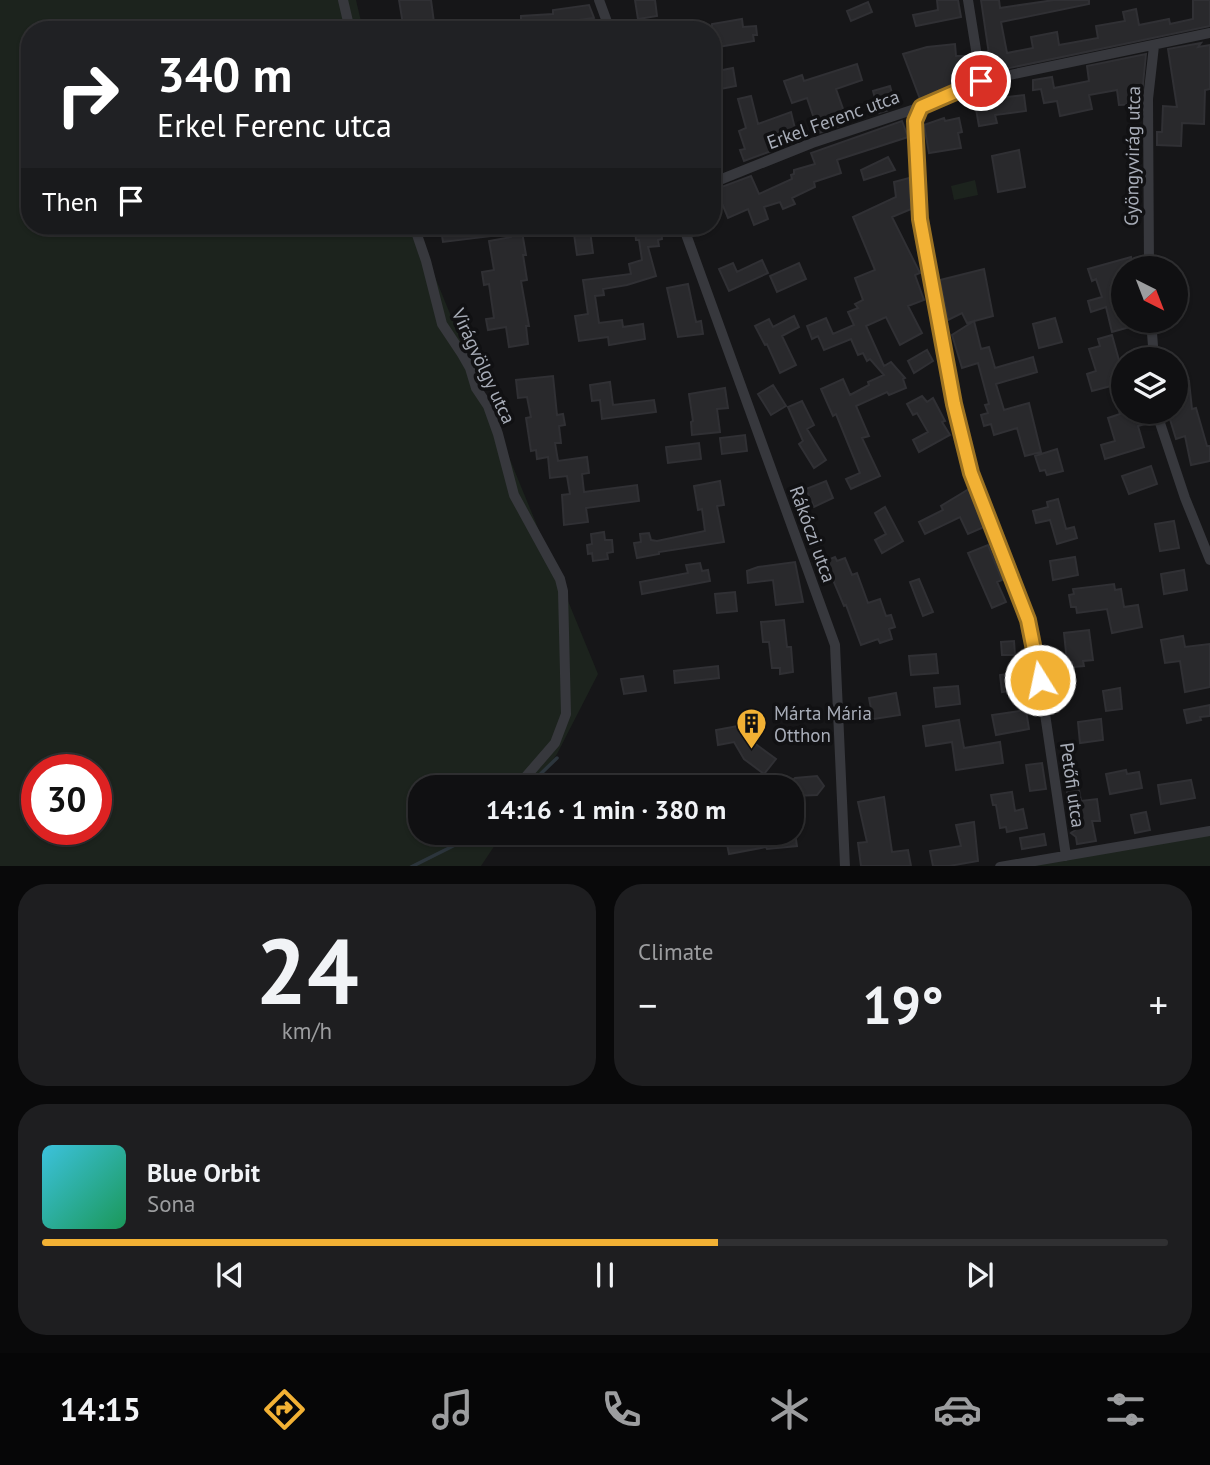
<!DOCTYPE html>
<html lang="en">
<head>
<meta charset="utf-8">
<style>
	:root { --surface:#101012; --page:#1e1e20; --text:#f1f3f6; --muted:#9c9d9f; --line:#303032; --accent:#f2b134 }
	body { margin:0; font-family:"PT Sans",sans-serif; background:var(--page); color:var(--text); height:100vh; display:flex; flex-direction:column; font-size:26px; white-space:nowrap }
	* { box-sizing:border-box; margin:0 }
	p { font-size:23px; color:var(--muted) }
	.icon { flex:none; width:38px; height:38px; fill:none; stroke:currentColor; stroke-width:2; stroke-linecap:round; stroke-linejoin:round }
	.map { position:relative; height:866px; overflow:hidden }
	.side { display:flex; flex-direction:column; gap:18px; padding:18px; background:#09090a; flex:1 }
	.side>* { flex:none }
	.top-card { position:absolute; left:21px; top:21px; width:700px; height:214px; border-radius:28px; box-shadow:0 2px 5px #0004,0 0 0 2px var(--line); background:#202124; color:#fff; overflow:hidden }
	.needle { width:46px; rotate:138deg }
	.fabs { position:absolute; left:1111px; top:256px; display:grid; gap:14px }
	.fabs a { display:grid; place-items:center; width:77px; height:77px; border-radius:50%; background:var(--surface); box-shadow:0 2px 5px #0004,0 0 0 2px var(--line); font-size:35px }
	.speed { position:absolute; left:21px; top:754px; display:flex; gap:14px; font-size:35px; font-weight:700; text-align:center }
	.speed>* { display:grid; place-content:center; width:91px; height:91px; border-radius:50%; background:var(--surface); box-shadow:0 2px 5px #0004,0 0 0 2px var(--line); line-height:1 }
	.speed .limit { border:10px solid #d22; background:#fff; color:#111 }
	.pin { position:absolute; display:grid; place-items:center; width:60px; height:60px; color:#fff; margin:-30px; border:4px solid #fff; border-radius:50%; box-shadow:0 2px 7px #0007 }
	.me { position:absolute; width:77px; margin:-38px; rotate:350deg; stroke-linejoin:round; filter:drop-shadow(0 0 5px #0008) }
	.turn { display:flex; align-items:center; gap:24px; height:147px; padding:0 21px; font-size:32px }
	.turn .icon { width:91px; height:91px; stroke-width:2.5 }
	.turn b { display:block; font-size:49px; line-height:60px }
	.then { display:flex; align-items:center; height:66px; padding:0 21px; background:#0003; gap:14px; font-size:26px }
	.big { font-size:52px; font-weight:700; line-height:1.1 }
	.side .tile { flex:1; display:flex; flex-direction:column; justify-content:center; gap:10px; min-width:0; padding:0 24px; border-radius:28px; background:var(--page) }
	.side .dial { align-items:center; gap:0 }
	.dial b { font-size:91px; line-height:1 }
	.song { display:flex; align-items:center; gap:21px }
	.cover { width:84px; height:84px; border-radius:10px; background:linear-gradient(135deg,hsl(190 70% 55%),hsl(150 70% 35%)) }
	.played { height:7px; border-radius:4px; background:linear-gradient(90deg,var(--accent) 60%,var(--line) 60%) }
	.keys { display:flex; justify-content:space-around; direction:ltr }
	.heat { display:flex; justify-content:space-between; align-items:center; font-size:38px; direction:ltr }
	.side .tiles { flex:1; display:grid; gap:18px; grid-template-columns:1fr 1fr }
	.tile:last-child { grid-column:span 2 }
	.trip { position:absolute; left:408px; top:775px; width:396px; height:70px; border-radius:28px; background:var(--surface); box-shadow:0 2px 5px #0004,0 0 0 2px var(--line); font-weight:700; line-height:70px; text-align:center }
	.menu { display:flex; height:112px; justify-content:space-around; align-items:center; background:#060607; color:var(--muted) }
	.menu .icon { width:49px; height:49px }
	.menu .current { color:var(--accent) }
	.menu b { font-size:32px; color:var(--text) }
	.map>svg:first-child { display:block }
	.green { fill:#1c231d; fill-rule:evenodd }
	.lines { fill:none; stroke-linecap:round; stroke-linejoin:round }
	.stream { stroke:#2c353c; stroke-width:3.5 }
	.building { fill:#29292c; stroke:#303034; stroke-width:2 }
	.street { stroke:#37383d; stroke-width:10 }
	.route-casing { stroke:#9d7322; stroke-width:18 }
	.route { stroke:#f2b134; stroke-width:12 }
	.labels { text-anchor:middle; dominant-baseline:central; stroke-width:7; stroke-linejoin:round; paint-order:stroke }
	.street-label { font-size:19px; fill:#a8adb8; stroke:#111113 }
	.poi-label { font-size:19px; fill:#a8adb8; stroke:#111113; text-anchor:start }
</style>
</head>
<body>
<div class="map">
<svg width="1210" height="867" viewBox="0 0 1210 867">
	<rect width="100%" height="100%" fill="#161618"/>
	<path class="green" d="M0,0H356L363,30H30V226H414L598,674L557,754L534,787L420,788V833H503L481,866H0ZM37,770H96V830H37Z
		M975,180L978,195L954,200L951,186Z
		M1210,831V866L1000,867Z"/>
	<g class="lines">
		<path class="stream" d="M526,788L557,758
			M411,867L463,841"/>
	</g>
	<path class="building" d="M399,0H431L435,30H404Z
		M635,0H655L657,16L638,19Z
		M937,0H958L961,17L916,26L913,15L938,10Z
		M981,0H999L1000,8L1054,0H1089V4L1001,22L1007,53L1033,48L1031,37L1057,32L1059,45L1098,38L1096,26L1125,21L1123,12L1136,9L1139,25L1169,19L1170,24L1193,19V0H1210V26L995,71L991,68Z
		M868,2L872,12L851,21L847,11Z
		M589,5L594,18L521,27V16L553,14V10Z
		M742,19L743,27L756,26L757,35H753L754,41L712,48V24Z
		M1201,43L1198,47L1210,45V89L1205,90L1204,124L1182,123L1181,146L1157,145V132H1162L1163,106L1177,107L1168,49Z
		M955,44L956,56H968V79L920,99L903,54L927,47Z
		M1146,54L1141,104L1119,105L1117,90L1089,95L1092,109L1060,116L1057,101L1044,103L1041,89L1033,90V80L1052,77L1054,88L1089,81L1087,66Z
		M857,64L862,80L836,89L848,123L819,133L807,98L792,103L784,81L802,75L804,81Z
		M733,68L736,86L715,90L712,72Z
		M890,86L895,104L881,108L886,111L879,113L873,91Z
		M997,88L999,98L1024,95L1026,111L995,115L997,123L979,126L973,92Z
		M751,96L758,124L791,112L798,141L744,161L740,150L745,149L739,131L746,128L738,99Z
		M712,106H715L722,132L712,135Z
		M944,118L945,121L959,118L962,132L958,133L961,148L929,153L924,125Z
		M902,121L908,137L837,160L841,173L814,182L815,187L792,198L795,204L783,209L780,202L764,207L768,219L754,225L748,209L728,218L716,189L751,176L759,194L792,179L791,175L794,174V170L815,164L811,153Z
		M1019,150L1025,187L998,192L992,156Z
		M888,157L895,170L864,180L861,170Z
		M909,178L911,209L892,217L920,273L915,275L924,300L908,306L922,333L900,345L886,317L866,326L884,366L891,362L905,378L903,379L906,388L889,395L887,392L856,406L869,436L862,438L880,476L851,489L846,479L860,473L836,414L833,416L821,389L843,379L850,395L869,385L868,382L884,375L870,359L867,361L863,353L858,355L851,339L824,350L818,336L812,339L807,326L826,318L833,334L854,325L848,312L858,308L855,304L863,300L855,278L875,270L853,217L896,197L894,182Z
		M459,226H491L492,236L443,242L441,230L459,228Z
		M509,226H521L526,255H523L527,280L521,281L529,326H526L528,344L509,347L506,327L488,330L486,319L494,318L489,284L484,285L482,272L494,270L489,241L511,237Z
		M638,226H661L662,239L658,240L659,246L648,247L656,276L627,285L603,289L604,295L595,296L599,323L622,320L623,327L643,324L645,339L609,345L608,337L579,341L575,316L588,314L583,280L631,274L629,264L642,260L639,240H636L635,231L638,230Z
		M590,231L593,253L577,255L574,234Z
		M1131,257L1133,268H1124V320H1143L1144,323L1112,332L1106,307L1091,312L1088,301L1102,297L1096,279L1092,281L1088,269Z
		M762,260L768,273L729,291L719,269L733,263L737,272Z
		M799,263L806,279L777,292L770,276Z
		M984,269L993,316L967,323L962,313L948,320L940,280Z
		M688,284L696,322L701,321L703,334L678,337L667,288Z
		M794,316L799,327L782,336L796,365L780,373L767,344L765,345L755,326L769,319L773,327Z
		M1055,318L1062,342L1039,348L1033,324Z
		M974,321L981,349L989,347L995,368L1033,357L1037,372L996,384L1004,410L1029,403L1041,452L1025,456L1017,428L994,435L991,424L984,426L981,415L988,413L985,405L989,404L978,363L962,368L952,335Z
		M1112,335L1120,364L1124,363V411H1150L1152,422L1138,426L1144,447L1105,459L1101,445L1115,441L1108,418L1120,414L1111,386L1092,391L1087,374L1096,371L1089,349L1100,346L1098,339Z
		M927,350L933,361L914,373L908,361Z
		M553,376L557,415L563,414L565,425L559,426L561,443H555L558,461L587,457L589,473L582,474L584,492L637,485L639,501L586,508L588,522L564,525L562,495L570,494L567,476L550,478L548,457L537,459L536,450L531,451L526,418L531,417L527,397L518,398L516,380Z
		M1189,381L1192,409L1196,408L1207,446H1210V461L1191,465L1185,436L1176,439L1169,416L1176,414V382Z
		M610,382L613,405L654,400L656,412L602,419L600,400L592,401L590,385Z
		M773,385L786,406L771,415L758,394Z
		M725,388L728,408L717,409L720,432L692,435L691,422L693,421L689,394Z
		M922,396L927,402L933,398L945,421L942,422L950,435L919,452L913,440L928,432L917,413L913,415L907,404Z
		M802,401L814,425L807,429L826,460L814,468L799,444L803,441L788,407Z
		M745,435L747,451L722,454L720,438Z
		M699,443L701,459L668,463L666,447Z
		M1057,449L1063,471L1047,475L1045,470L1040,471L1035,456Z
		M1151,466L1157,484L1129,494L1122,476Z
		M720,481L724,505L717,506L724,542L659,552V554L637,558L634,543L641,542L640,534L649,533L651,540L657,541L705,531L702,509L698,510L694,486Z
		M826,481L833,498L814,507L806,489Z
		M969,489L984,527L968,534L960,517L925,534L919,522L943,510L941,506Z
		M1058,499L1066,529L1074,527L1077,538L1057,544L1050,520L1036,523L1033,511L1048,507L1047,502Z
		M885,507L903,541L882,553L875,540L886,534L875,513Z
		M1174,521L1179,548L1160,551L1155,524Z
		M604,532L605,540H612L613,552L607,553L608,559L593,561L592,553L588,554L587,545L592,544L591,534Z
		M988,545L1002,580L997,582L1006,602L992,608L968,553Z
		M835,557L837,561L845,558L852,575L857,573L868,603L880,599L886,616L891,615L895,627L889,629L892,639L880,643L878,639L861,645L846,605L844,606L825,561Z
		M1075,557L1078,575L1053,580L1050,561Z
		M795,562L803,602L776,605L773,580L748,583L747,571L758,567Z
		M700,563L702,571L708,570L710,581L642,594L640,582L688,573L686,565Z
		M1184,570L1187,590L1164,594L1161,574Z
		M919,579L933,612L923,616L910,582Z
		M1114,584L1115,590L1121,589L1124,607L1138,605L1142,627L1112,633L1107,609L1077,613L1076,607H1071L1069,595L1074,594L1073,589Z
		M735,592L737,611L717,613L715,594Z
		M784,620L787,647H791L793,672L780,674V668H772L769,642H763L761,622Z
		M1089,630L1093,660L1083,661L1084,666L1074,667L1073,662H1067L1064,633Z
		M1183,636L1185,647L1210,644V687L1185,692L1180,661L1165,663L1161,640Z
		M1014,641L1015,655H1002L1001,642Z
		M936,654L938,673L911,675L909,656Z
		M718,666L719,678L675,683L674,671Z
		M1020,672L1021,689L1002,692L1000,675Z
		M643,676L646,691L624,694L621,679Z
		M958,686L960,704L936,707L934,688Z
		M1120,688L1122,709L1106,711L1103,691Z
		M896,693L900,715L873,719L869,698Z
		M1210,705V716L1200,717L1201,720L1187,723L1184,710Z
		M1026,710L1029,729L996,735L992,715Z
		M1101,719L1103,740L1080,743L1078,722Z
		M959,720L964,748L1000,742L1003,763L956,770L952,742L926,746L923,726Z
		M749,724L753,742L776,759L764,774L744,759L734,742L718,745L716,730Z
		M1042,763L1046,789L1030,791L1026,765Z
		M1126,770L1127,774L1139,772L1142,788L1110,794L1106,774Z
		M817,776L824,786L817,795L794,796L791,793V782L795,778Z
		M1191,780L1195,798L1161,804L1158,785Z
		M1078,785L1081,801L1097,799L1100,821H1092L1096,841L1077,844L1076,837L1071,833L1075,830L1066,787Z
		M1012,792L1015,811L1023,809L1027,828L1007,832L1006,827L1000,828L996,805H993L991,795Z
		M884,797L892,852L908,850L911,866H861L858,843L867,842L858,802Z
		M1146,812L1150,830L1135,833L1131,815Z
		M974,822L978,861L949,866H933L930,851L961,846L956,825Z
		M732,833H795L797,846L767,849L766,847L729,854L725,834Z
		M1044,834L1046,845L1022,849L1020,838Z"/>
	<g class="lines">
		<path class="street" d="M343,0L350,30
			M599,0L610,30
			M968,0L981,81
			M921,107L915,121L920,219L954,404L971,473L1028,620L1040,680L1066,856
			M712,183L812,143L921,107L981,81L1210,33
			M414,226L426,261L442,324L462,354L470,368L476,388L488,406L498,434L514,495L560,579L563,591L566,714L555,743L516,788
			M683,226L835,645L845,867
			M1149,268L1148,99L1154,46
			M1151,320L1154,359
			M1159,411V420L1185,498L1210,560
			M463,841L469,833
			M1000,867L1210,831"/>
	</g>
	<g class="lines">
		<defs>
			<path id="route" d="M981,81L921,107L915,121L920,219L954,404L971,473L1028,620L1040,680"/>
		</defs>
		<use href="#route" class="route-casing"/>
		<use href="#route" class="route"/>
	</g>
	<defs>
		<symbol id="building-pin" viewBox="-11 -11 22 30"><path d="M0 17L-7.5 6A9.5 9.5 0 1 1 7.5 6Z" fill="#f2b134" stroke="#111113"/><path d="M-4-6H4V6H1V3H-1V6H-4ZM-2.5-4.3h1.7v1.8h-1.7ZM.8-4.3h1.7v1.8H.8ZM-2.5-1h1.7V.8h-1.7ZM.8-1h1.7V.8H.8Z" fill="#111"/></symbol>
	</defs>
	<g fill-rule="evenodd">
		<use href="#building-pin" x="734" y="706" width="35" height="47"/>
	</g>
	<g class="labels">
		<g class="street-label">
			<text transform="translate(833 119) rotate(-20)">Erkel Ferenc utca</text>
			<text transform="translate(1132 156) rotate(-89)">Gyöngyvirág utca</text>
			<text transform="translate(484 366) rotate(65)">Virágvölgy utca</text>
			<text transform="translate(813 534) rotate(70)">Rákóczi utca</text>
			<text transform="translate(1073 785) rotate(82)">Petőfi utca</text>
		</g>
		<g class="poi-label">
			<text x="774" y="713">Márta Mária<tspan x="774" dy="22">Otthon</tspan></text>
		</g>
	</g>
</svg>
<div class="fabs">
<a><svg class="needle" viewBox="-14 -14 28 28"><path d="M0-13l5 13h-10z" fill="#e53935"/><path d="M0 13l5-13h-10z" fill="#9c9d9f"/></svg></a>
<a><svg class="icon" aria-label="layers" viewBox="0 0 24 24"><path d="M12 4l9 5-9 5-9-5zM3 14l9 5 9-5"/></svg></a>
</div>
<div class="speed"><div class="limit">30</div></div>
<div class="pin" style="left:981px;top:81px;background:#d93025"><svg class="icon" aria-label="arrive" viewBox="0 0 24 24"><path d="M6 21V4h12l-3 4 3 4H6"/></svg></div>
<svg class="me" style="left:1040px;top:680px" viewBox="-20 -20 40 40"><circle r="17" fill="#f2b134" stroke="#fff" stroke-width="3"/><path d="M0-11L8 9 0 5-8 9z" fill="#fff"/></svg>
<div class="trip">14:16 · 1 min · 380 m</div>
<div class="top-card">
<div class="turn"><svg class="icon" aria-label="right" viewBox="0 0 24 24"><path d="M7 20v-9h11M14 6l5 5-5 5"/></svg><div><b>340 m</b>Erkel Ferenc utca</div></div>
<div class="then">Then<svg class="icon" aria-label="arrive" viewBox="0 0 24 24"><path d="M6 21V4h12l-3 4 3 4H6"/></svg></div>
</div>
</div>
<section class="side">
<div class="tiles">
<div class="tile dial"><b>24</b><p>km/h</p></div>
<div class="tile"><p>Climate</p>
<div class="heat"><a>−</a><b class="big">19°</b><a>+</a></div>
</div>
<div class="tile">
<div class="song"><i class="cover"></i><div><b>Blue Orbit</b><p>Sona</p></div></div>
<div class="played"></div>
<div class="keys"><svg class="icon" aria-label="previous" viewBox="0 0 24 24"><path d="M18 5L8 12l10 7zM5 5v14"/></svg><svg class="icon" aria-label="pause" viewBox="0 0 24 24"><path d="M8 5v14M16 5v14"/></svg><svg class="icon" aria-label="next" viewBox="0 0 24 24"><path d="M6 5l10 7-10 7zM19 5v14"/></svg></div>
</div>
</div>
</section>
<nav class="menu">
<b>14:15</b>
<svg class="icon current" aria-label="directions" viewBox="0 0 24 24"><path d="M12 3l9 9-9 9-9-9zM9 14v-3h6M13 9l2 2-2 2"/></svg>
<svg class="icon" aria-label="music" viewBox="0 0 24 24"><path d="M9 18V5l10-2v13"/><circle cx="6" cy="18" r="3"/><circle cx="16" cy="16" r="3"/></svg>
<svg class="icon" aria-label="phone" viewBox="0 0 24 24"><path d="M5 4h4l2 5-3 2q2 4 5 5l2-3 5 2v4C11 20 4 13 5 4z"/></svg>
<svg class="icon" aria-label="climate" viewBox="0 0 24 24"><path d="M12 3v18M4 7l16 10M4 17L20 7"/></svg>
<svg class="icon" aria-label="car" viewBox="0 0 24 24"><path d="M5 17H2v-5l4-1 3-4h7l3 4 3 1v5h-3M9 17h6M6 11h13"/><circle cx="7" cy="17" r="2"/><circle cx="17" cy="17" r="2"/></svg>
<svg class="icon" aria-label="filters" viewBox="0 0 24 24"><path d="M4 7h16M4 17h16"/><circle cx="9" cy="7" r="2"/><circle cx="15" cy="17" r="2"/></svg>
</nav>
</body>
</html>
